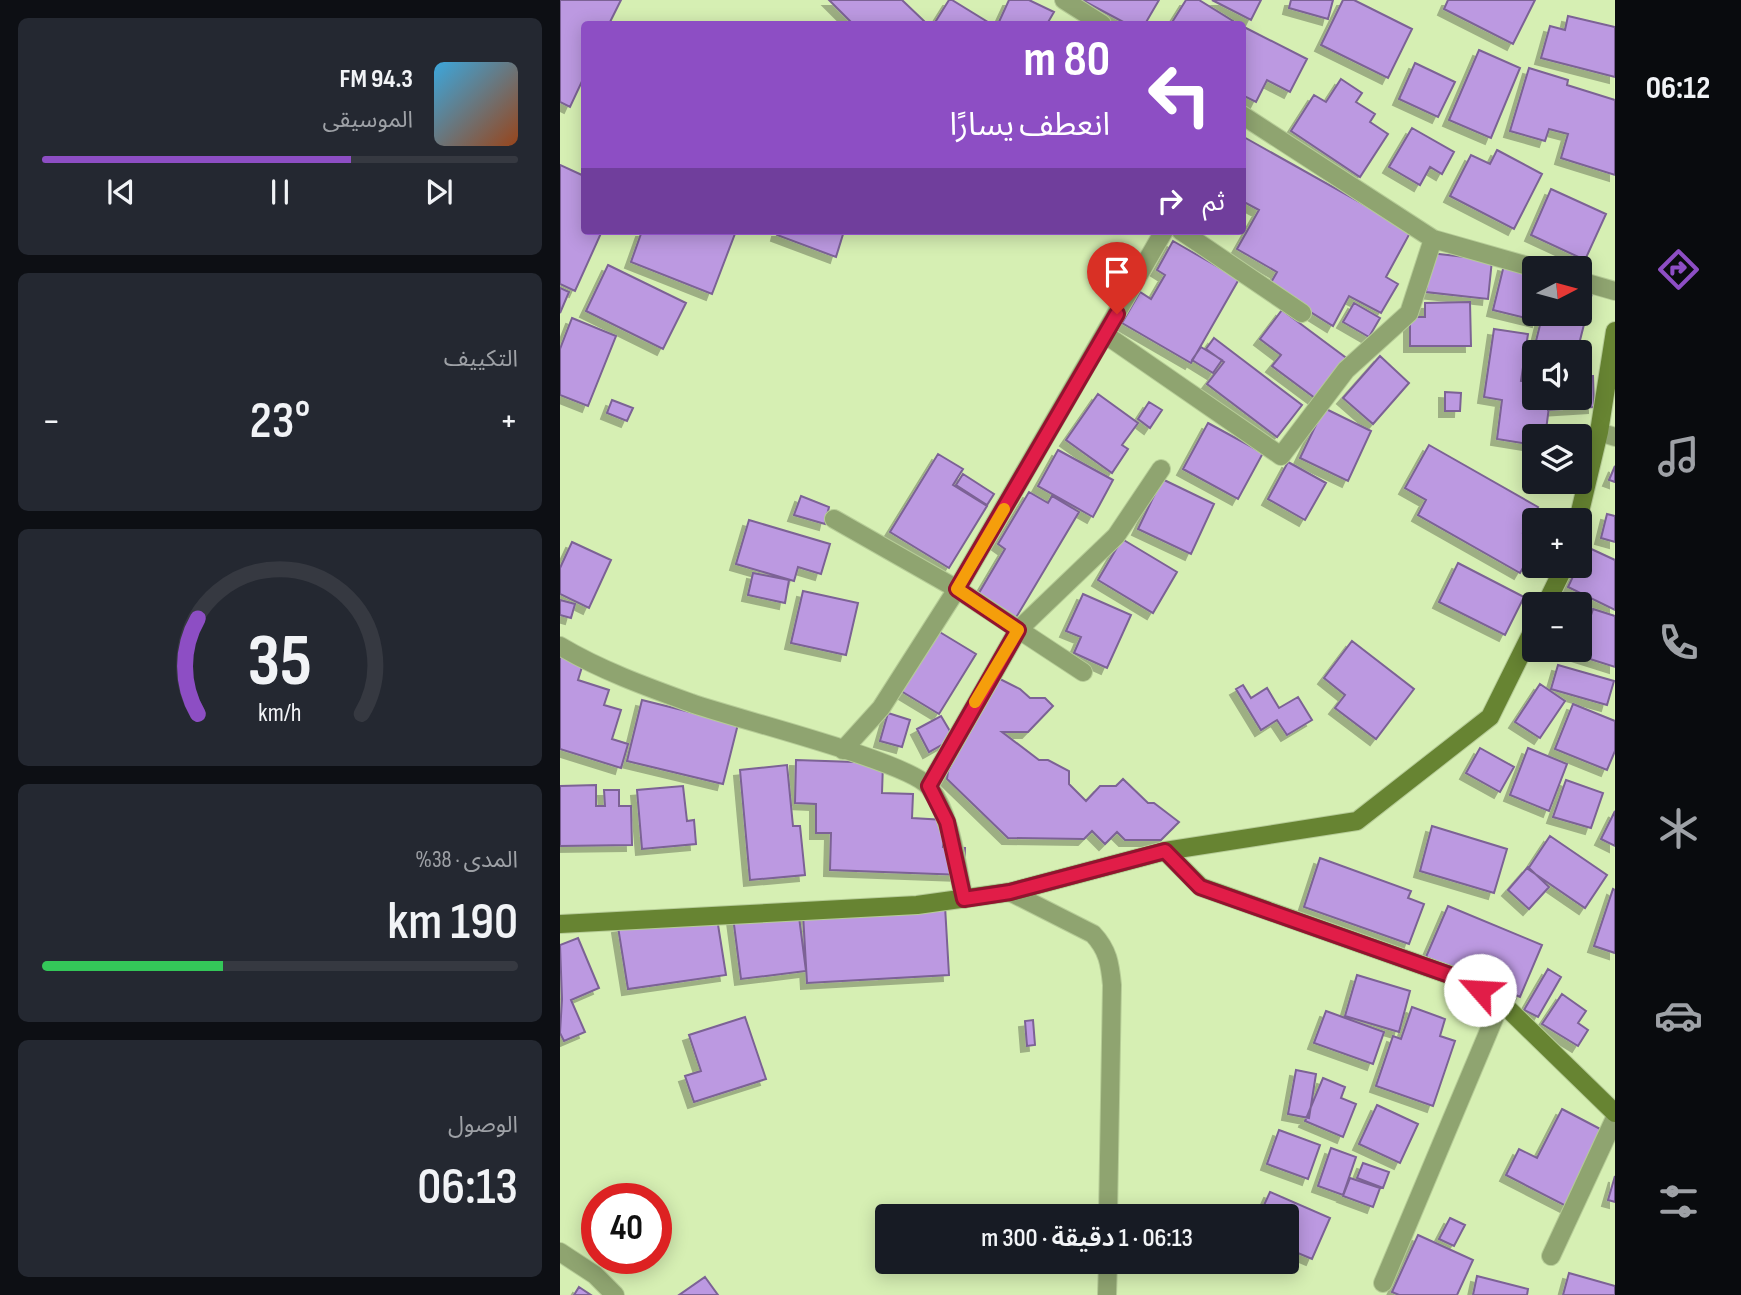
<!DOCTYPE html>
<html lang="ar">
<head>
<meta charset="utf-8">
<style>
	:root { --surface:#171b24; --page:#242831; --text:#f1f3f6; --muted:#9ea1a6; --line:#363941; --accent:#8d4ec4 }
	body { margin:0; font-family:"Sofia Sans Condensed","Noto Sans Arabic",sans-serif; background:var(--page); color:var(--text); direction:rtl; height:100vh; display:flex; flex-direction:column; font-size:26px; white-space:nowrap }
	* { box-sizing:border-box; margin:0 }
	p { font-size:23px; color:var(--muted) }
	.icon { flex:none; width:38px; height:38px; fill:none; stroke:currentColor; stroke-width:2; stroke-linecap:round; stroke-linejoin:round }
	.map { position:relative; flex:1; overflow:hidden; direction:ltr }
	.sheet { display:flex; flex-direction:column; gap:18px; padding:18px; background:#0d0f14; width:560px }
	.sheet>* { flex:none }
	.banner { position:absolute; left:21px; top:21px; width:665px; height:214px; border-radius:7px; box-shadow:0 4px 18px #0003; direction:rtl; background:#8d4ec4; color:#fff; overflow:hidden }
	.needle { width:46px; rotate:84deg }
	.controls { position:absolute; left:962px; top:256px; display:grid; gap:14px }
	.controls a { display:grid; place-items:center; width:70px; height:70px; border-radius:7px; background:var(--surface); box-shadow:0 4px 18px #0003; font-size:35px }
	.speed { position:absolute; left:21px; top:1183px; display:flex; gap:14px; font-size:35px; font-weight:700; text-align:center }
	.speed>* { display:grid; place-content:center; width:91px; height:91px; border-radius:50%; background:var(--surface); box-shadow:0 4px 18px #0003; line-height:1 }
	.speed .limit { border:10px solid #d22; background:#fff; color:#111 }
	.pin { position:absolute; display:grid; place-items:center; width:60px; height:60px; color:#fff; margin:-72px -30px; border-radius:50% 50% 50% 0; rotate:-45deg; box-shadow:0 0 7px #0007 }
	.pin .icon { rotate:45deg }
	.me { position:absolute; width:77px; margin:-38px; rotate:296deg; stroke-linejoin:round; filter:drop-shadow(0 0 5px #0008) }
	.turn { display:flex; align-items:center; gap:24px; height:147px; padding:0 21px; font-size:32px }
	.turn .icon { width:91px; height:91px; stroke-width:2.5 }
	.turn b { display:block; font-size:49px; line-height:60px }
	.then { display:flex; align-items:center; height:66px; padding:0 21px; background:#0003; gap:14px; font-size:26px }
	.big { font-size:52px; font-weight:600; line-height:1.1 }
	.sheet .tile { flex:1; display:flex; flex-direction:column; justify-content:center; gap:10px; min-width:0; padding:0 24px; border-radius:10px; background:var(--page) }
	.sheet .dial { align-items:center; gap:0 }
	.dial svg { height:182px; overflow:visible; fill:none; stroke:var(--line); stroke-width:7; stroke-linecap:round; text-anchor:middle }
	.dial text { fill:var(--text); stroke:none }
	.song { display:flex; align-items:center; gap:21px }
	.cover { width:84px; height:84px; border-radius:10px; background:linear-gradient(135deg,hsl(200 70% 55%),hsl(20 70% 35%)) }
	.played { height:7px; border-radius:4px; background:linear-gradient(90deg,var(--accent) 65%,var(--line) 65%) }
	.keys { display:flex; justify-content:space-around; direction:ltr }
	.heat { display:flex; justify-content:space-between; align-items:center; font-size:38px; direction:ltr }
	.charge { height:10px; border-radius:5px; background:linear-gradient(90deg,#34c759 38%,var(--line) 0) }
	.trip { position:absolute; left:315px; top:1204px; width:424px; height:70px; border-radius:7px; background:var(--surface); box-shadow:0 4px 18px #0003; font-weight:600; line-height:70px; text-align:center; direction:rtl }
	main { display:flex; flex:1; min-height:0 }
	.dock { display:flex; flex-direction:column; width:126px; justify-content:space-around; align-items:center; background:#090b0e; color:var(--muted) }
	.dock .icon { width:49px; height:49px }
	.dock .on { color:var(--accent) }
	.dock b { font-size:32px; color:var(--text) }
	.map>svg:first-child { display:block }
	.building { fill:#bc99e1; stroke:#7b6295; stroke-width:2; filter:url(#shadow) }
	.lines { fill:none; stroke-linecap:round; stroke-linejoin:round }
	.street-casing { stroke:#b6cc97; stroke-width:20 }
	.secondary-casing { stroke:#b6cc97; stroke-width:20 }
	.street { stroke:#8fa470; stroke-width:18 }
	.secondary { stroke:#678432; stroke-width:18 }
	.route-casing { stroke:#92132f; stroke-width:18 }
	.route { stroke:#e11d48; stroke-width:12 }
	.slow { stroke:#f59e0b; stroke-width:12 }
</style>
</head>
<body>
<main>
<nav class="dock">
<b>06:12</b>
<svg class="icon on" aria-label="directions" viewBox="0 0 24 24"><path d="M12 3l9 9-9 9-9-9zM9 14v-3h6M13 9l2 2-2 2"/></svg>
<svg class="icon" aria-label="music" viewBox="0 0 24 24"><path d="M9 18V5l10-2v13"/><circle cx="6" cy="18" r="3"/><circle cx="16" cy="16" r="3"/></svg>
<svg class="icon" aria-label="phone" viewBox="0 0 24 24"><path d="M5 4h4l2 5-3 2q2 4 5 5l2-3 5 2v4C11 20 4 13 5 4z"/></svg>
<svg class="icon" aria-label="climate" viewBox="0 0 24 24"><path d="M12 3v18M4 7l16 10M4 17L20 7"/></svg>
<svg class="icon" aria-label="car" viewBox="0 0 24 24"><path d="M5 17H2v-5l4-1 3-4h7l3 4 3 1v5h-3M9 17h6M6 11h13"/><circle cx="7" cy="17" r="2"/><circle cx="17" cy="17" r="2"/></svg>
<svg class="icon" aria-label="filters" viewBox="0 0 24 24"><path d="M4 7h16M4 17h16"/><circle cx="9" cy="7" r="2"/><circle cx="15" cy="17" r="2"/></svg>
</nav>
<div class="map">
<svg width="1055" height="1295" viewBox="0 0 1055 1295">
	<defs>
		<filter id="shadow"><feDropShadow dx="-6" dy="6" stdDeviation="0" flood-color="#0004"/></filter>
	</defs>
	<rect width="100%" height="100%" fill="#d6efb3"/>
	<path class="building" d="M0,0H61L49,24H24V77L10,107L0,102Z
		M269,0H342L364,21L361,24H293Z
		M389,0H392L431,24H374Z
		M449,0H469L494,12L487,24H438Z
		M522,0H599L585,24H567Z
		M626,0H639L673,21L671,24H611Z
		M652,0H701L691,20Z
		M731,0H773L768,19L729,8Z
		M783,0H794L852,29L828,78L761,45Z
		M888,0H975L953,44L884,9Z
		M1008,16L1055,27V77L981,58L990,26L1005,30Z
		M682,26L747,59L730,92L707,80L696,102L682,95Z
		M919,50L960,68L931,138L889,120Z
		M855,63L895,82L878,117L839,99Z
		M969,68L1008,80L1007,85L1055,100V175L1001,158L1008,134L989,129L985,141L950,131Z
		M781,79L802,93L796,102L815,114L810,122L828,134L800,177L731,131L754,95L766,102Z
		M852,128L894,152L882,174L870,167L860,185L829,167Z
		M682,136L851,231L826,277L838,284L821,313L789,296L773,326L709,286L717,272L677,249L699,210L682,201Z
		M937,150L982,174L954,229L890,196L911,155L930,164Z
		M0,165L24,176V231H42L15,291L0,284Z
		M991,189L1046,214L1025,260L971,235Z
		M82,231H176L152,294L71,262Z
		M218,231H284L276,257L217,235Z
		M613,241L679,279L631,363L562,323L580,292L591,299L605,275L597,270Z
		M870,253L932,260L928,299L866,292Z
		M48,265L126,303L103,349L26,311Z
		M944,265L975,273V313H980L978,321L933,310Z
		M0,288L9,292L0,313Z
		M1020,290L1032,293L1017,352L975,345L983,313H1020Z
		M910,302L911,346H850V317H865V303Z
		M794,303L820,318L809,337L783,322Z
		M722,310L789,360L759,401L712,366L721,355L700,339Z
		M12,318L56,336L28,406L0,395V349Z
		M934,329L968,334L961,381L975,383L971,404L989,407L986,430L990,431V436H975V445L937,439L942,400L924,397Z
		M654,338L742,405L717,437L647,384L664,362L646,349Z
		M641,347L662,360L653,373L632,360Z
		M820,356L849,383L813,424L783,398Z
		M1020,376H1033L1034,407L988,410V397H1020Z
		M885,392L901,393L900,411H885Z
		M538,394L578,423L562,445L568,449L552,473L506,440Z
		M52,400L73,408L67,421L47,413Z
		M589,402L602,410L590,428L578,419Z
		M764,408L811,431L788,481L740,458Z
		M648,423L703,453L678,499L623,469Z
		M869,445L978,507L963,533L975,540V547L960,573L858,515L866,500L845,488Z
		M498,450L553,480L533,517L478,486Z
		M378,454L403,469L393,485L427,506L389,568L330,532Z
		M728,462L766,483L745,520L708,499Z
		M1055,466V482L1049,480Z
		M403,474L434,494L427,505L396,485Z
		M602,479L654,504L631,554L578,529Z
		M469,492L488,503L492,496L519,512L454,621L416,598L445,549L438,544Z
		M241,496L269,507L265,524L234,515Z
		M1047,514L1055,516V542L1041,538Z
		M189,520L270,544L261,574L238,567L234,581L176,564Z
		M562,539L617,572L593,613L538,580Z
		M12,542L51,560L29,608L0,594V568Z
		M1027,547L1055,560V610L1008,587Z
		M898,563L964,597L945,635L879,602Z
		M193,573L229,580L225,603L188,595Z
		M243,591L298,603L286,655L231,643Z
		M523,594L571,615L547,668L514,653L521,637L506,631Z
		M0,600L15,604L11,618L0,615Z
		M1033,609L1055,616V667L1008,652L1009,649H1020V632L1025,634Z
		M378,631L416,654L379,714L341,691Z
		M792,641L854,689L816,739L775,708L785,695L764,678Z
		M0,649L25,657L18,680L49,690L44,705L61,710L52,739L68,744L61,768L0,749Z
		M998,665L1054,681L1047,705L991,689Z
		M434,676L460,689L470,698H485L493,706L468,732H442L479,760H488L509,771V784L526,801L540,786H556L563,779L588,803H594L619,822L601,840H565L557,832L545,844L532,831L524,839L448,838L387,779L388,771Z
		M980,684L1005,701L980,738L955,722Z
		M683,685L691,698L707,688L719,708L738,697L752,720L727,735L717,720L701,730L676,689Z
		M82,700L178,724L163,784L67,761Z
		M1013,704L1055,721V751L1047,770L995,749Z
		M328,713L350,720L342,747L320,741Z
		M381,716L394,738L369,752L357,729Z
		M920,748L954,767L940,792L906,773Z
		M968,748L1007,764L989,811L950,795Z
		M236,760L323,763L322,793L353,794L352,818L385,820L383,847L405,848L404,875L270,870L271,833H256V804L235,803Z
		M227,765L233,826H240L245,875L190,880L180,770Z
		M1006,780L1043,793L1031,828L993,817Z
		M36,785V806H45L44,790H59V806H71L72,845L0,846V786Z
		M123,786L127,821L134,820L136,844L82,849L77,790Z
		M1055,811V846L1041,839Z
		M872,826L947,849L934,893L860,871Z
		M990,836L1047,875L1025,908L968,869Z
		M760,858L851,891L848,898L864,904L849,944L744,907Z
		M968,867L989,887L969,909L948,890Z
		M1053,889L1055,890V953L1034,946Z
		M385,906L389,975L247,983L243,914Z
		M888,906L982,945L960,997L866,957Z
		M238,909L246,971L181,979L173,917Z
		M156,912L166,975L68,989L58,927Z
		M18,938L39,988L11,1000L25,1032L4,1041L0,1033L2,999L0,945Z
		M988,969L1001,977L978,1017L964,1010Z
		M797,975L850,991L839,1032L785,1016Z
		M1002,994L1026,1011L1018,1023L1028,1030L1018,1046L982,1024Z
		M852,1007L885,1019L880,1036L895,1041L873,1106L816,1086L833,1036L841,1039Z
		M766,1011L824,1032L813,1064L754,1043Z
		M185,1017L206,1079L134,1102L125,1076L141,1071L129,1035Z
		M473,1020L475,1045L467,1046L465,1021Z
		M736,1070L756,1074L749,1118L728,1114Z
		M763,1078L785,1087L781,1098L796,1104L783,1137L745,1121Z
		M817,1105L858,1124L840,1163L799,1144Z
		M1002,1109L1046,1132L1008,1207L946,1175L959,1149L977,1158Z
		M719,1130L760,1145L748,1179L707,1164Z
		M771,1148L796,1157L783,1195L758,1186Z
		M803,1163L829,1172L823,1188L797,1178Z
		M1055,1176V1202L1048,1200Z
		M790,1178L820,1188L813,1207L783,1196Z
		M710,1192L770,1218L752,1259L726,1248V1216H699Z
		M890,1218L905,1225L894,1246L879,1239Z
		M858,1235L913,1260L897,1295H839L832,1292Z
		M1009,1273L1055,1286V1295H1003Z
		M917,1276L968,1289L967,1295H913Z
		M145,1277L158,1295H119Z
		M19,1287L31,1295H14Z"/>
	<g class="lines">
		<defs>
			<path id="street" d="M504,0L542,24
				M682,115L873,239L975,268
				M621,231L742,313
				M1020,281L1055,291
				M546,335L721,456L786,370L849,313L873,239
				M1039,432L1055,437
				M274,519L397,589L523,672
				M0,646C40,670 87,687 131,703C172,718 352,762 370,788C392,818 396,863 404,899
				M283,750L321,708L397,589L604,231
				M369,786L458,630L556,536L601,469
				M450,892L533,934C548,950 550,964 552,985L548,1216
				M0,1252L35,1275L55,1295
				M991,1256L1055,1118
				M823,1283L941,1002
				M547,1295L548,1262"/>
			<path id="secondary" d="M1018,520L1039,432L1055,331
				M986,604L1005,565
				M605,851L641,887L898,978L941,1002L1055,1113
				M0,924L357,905L450,892L605,851L797,821L930,717L975,626"/>
		</defs>
		<use href="#street" class="street-casing"/>
		<use href="#secondary" class="secondary-casing"/>
		<use href="#street" class="street"/>
		<use href="#secondary" class="secondary"/>
	</g>
	<g class="lines">
		<defs>
			<path id="route" d="M557,314L397,589L458,630L369,786L387,822L404,899L450,892L605,851L640,887L898,978L920,990"/>
		</defs>
		<use href="#route" class="route-casing"/>
		<use href="#route" class="route"/>
		<path class="slow" d="M415,702L458,630L397,589L444,509"/>
	</g>
</svg>
<div class="controls">
<a><svg class="needle" viewBox="-14 -14 28 28"><path d="M0-13l5 13h-10z" fill="#e53935"/><path d="M0 13l5-13h-10z" fill="#9ea1a6"/></svg></a>
<a><svg class="icon" aria-label="sound" viewBox="0 0 24 24"><path d="M4 9h4l5-4v14l-5-4H4zM17 9q2 3 0 6"/></svg></a>
<a><svg class="icon" aria-label="layers" viewBox="0 0 24 24"><path d="M12 4l9 5-9 5-9-5zM3 14l9 5 9-5"/></svg></a>
<a>+</a>
<a>−</a>
</div>
<div class="speed"><div class="limit">40</div></div>
<div class="pin" style="left:557px;top:314px;background:#d93025"><svg class="icon" aria-label="arrive" viewBox="0 0 24 24"><path d="M6 21V4h12l-3 4 3 4H6"/></svg></div>
<svg class="me" style="left:920px;top:990px" viewBox="-20 -20 40 40"><circle r="19" fill="#fff"/><path d="M0-13L10 11 0 6-10 11z" fill="#e11d48"/></svg>
<div class="trip">06:13 · 1 دقيقة · 300 m</div>
<div class="banner">
<div class="turn"><svg class="icon" aria-label="left" viewBox="0 0 24 24"><path d="M17 20v-9H6M10 6l-5 5 5 5"/></svg><div><b>80 m</b>انعطف يسارًا</div></div>
<div class="then">ثم<svg class="icon" aria-label="right" viewBox="0 0 24 24"><path d="M7 20v-9h11M14 6l5 5-5 5"/></svg></div>
</div>
</div>
<section class="sheet">
<div class="tile">
<div class="song"><i class="cover"></i><div><b>94.3 FM</b><p>الموسيقى</p></div></div>
<div class="played"></div>
<div class="keys"><svg class="icon" aria-label="previous" viewBox="0 0 24 24"><path d="M18 5L8 12l10 7zM5 5v14"/></svg><svg class="icon" aria-label="pause" viewBox="0 0 24 24"><path d="M8 5v14M16 5v14"/></svg><svg class="icon" aria-label="next" viewBox="0 0 24 24"><path d="M6 5l10 7-10 7zM19 5v14"/></svg></div>
</div>
<div class="tile"><p>التكييف</p>
<div class="heat"><a>−</a><b class="big">23°</b><a>+</a></div>
</div>
<div class="tile dial"><svg viewBox="0 0 100 80">
<path d="M14 69A42 42 0 1 1 86 69"/>
<path d="M14 69A42 42 0 0 1 14 27" stroke="#8d4ec4"/>
<text x="50" y="56" font-size="32" font-weight="700">35</text>
<text x="50" y="72" font-size="11">km/h</text>
</svg></div>
<div class="tile"><p>المدى · 38%</p><b class="big">190 km</b><div class="charge"></div></div>
<div class="tile"><p>الوصول</p><b class="big">06:13</b></div>
</section>
</main>
</body>
</html>
